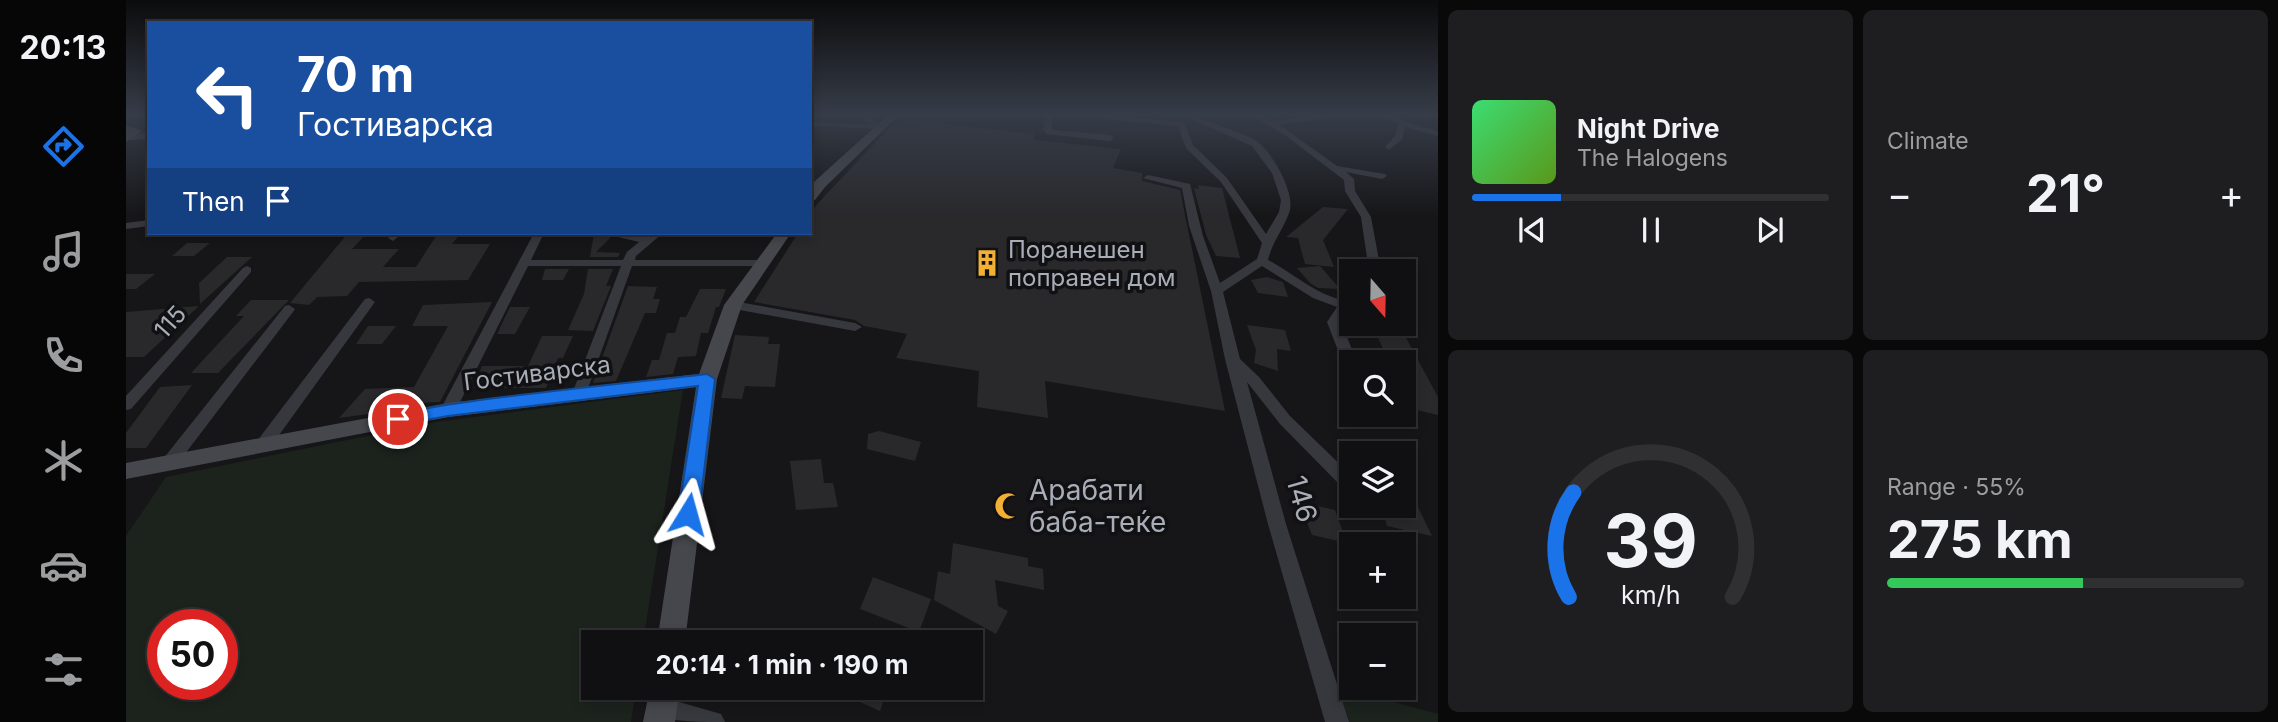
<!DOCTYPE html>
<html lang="en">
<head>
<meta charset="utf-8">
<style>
	:root { --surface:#101012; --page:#1e1e20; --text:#f1f3f6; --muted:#9c9d9f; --line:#303032; --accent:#1a73e8 }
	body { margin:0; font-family:Inter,sans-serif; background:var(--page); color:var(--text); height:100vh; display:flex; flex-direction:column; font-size:26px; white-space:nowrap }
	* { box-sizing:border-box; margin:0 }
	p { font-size:23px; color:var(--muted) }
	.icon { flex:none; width:38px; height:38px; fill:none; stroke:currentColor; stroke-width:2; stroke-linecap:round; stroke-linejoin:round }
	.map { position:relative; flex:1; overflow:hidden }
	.details { display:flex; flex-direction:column; gap:10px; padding:10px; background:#09090a; width:840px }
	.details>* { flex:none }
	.guide { position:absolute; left:21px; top:21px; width:665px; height:214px; border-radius:0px; box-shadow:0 4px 10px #0003,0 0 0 2px var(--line); background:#1a4fa0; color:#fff; overflow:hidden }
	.needle { width:46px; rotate:160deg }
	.controls { position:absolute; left:1213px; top:259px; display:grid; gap:14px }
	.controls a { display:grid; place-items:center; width:77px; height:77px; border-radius:0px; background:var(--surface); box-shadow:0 4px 10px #0003,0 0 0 2px var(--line); font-size:35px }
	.speed { position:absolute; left:21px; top:609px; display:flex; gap:14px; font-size:35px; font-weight:700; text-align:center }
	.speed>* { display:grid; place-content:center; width:91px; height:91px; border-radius:50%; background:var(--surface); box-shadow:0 4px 10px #0003,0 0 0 2px var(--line); line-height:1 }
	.speed .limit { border:10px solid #d22; background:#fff; color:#111 }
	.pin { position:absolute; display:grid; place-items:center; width:60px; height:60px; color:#fff; margin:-30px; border:4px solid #fff; border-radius:50%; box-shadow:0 2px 7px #0007 }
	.me { position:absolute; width:77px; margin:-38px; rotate:8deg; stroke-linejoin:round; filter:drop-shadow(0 0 5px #0008) }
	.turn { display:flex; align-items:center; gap:24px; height:147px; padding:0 35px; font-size:32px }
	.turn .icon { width:91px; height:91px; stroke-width:2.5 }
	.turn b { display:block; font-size:49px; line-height:60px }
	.then { display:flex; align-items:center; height:66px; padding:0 35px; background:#0003; gap:14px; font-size:26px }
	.big { font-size:52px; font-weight:700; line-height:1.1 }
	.details .tile { flex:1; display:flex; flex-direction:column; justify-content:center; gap:10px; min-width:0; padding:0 24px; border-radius:10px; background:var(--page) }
	.details .dial { align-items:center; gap:0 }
	.dial svg { height:182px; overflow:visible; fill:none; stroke:var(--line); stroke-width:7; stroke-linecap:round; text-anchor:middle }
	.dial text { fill:var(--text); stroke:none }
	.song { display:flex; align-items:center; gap:21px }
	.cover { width:84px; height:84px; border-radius:10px; background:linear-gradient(135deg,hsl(140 70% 55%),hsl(90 70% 35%)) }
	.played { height:7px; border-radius:4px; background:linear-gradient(90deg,var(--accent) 25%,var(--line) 25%) }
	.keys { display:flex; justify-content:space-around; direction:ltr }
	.heat { display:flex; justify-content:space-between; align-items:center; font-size:38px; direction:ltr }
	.charge { height:10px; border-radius:5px; background:linear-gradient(90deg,#34c759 55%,var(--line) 0) }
	.details .tiles { flex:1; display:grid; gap:10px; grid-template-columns:repeat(2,1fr) }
	.trip { position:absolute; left:455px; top:630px; width:402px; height:70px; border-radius:0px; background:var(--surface); box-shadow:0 4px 10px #0003,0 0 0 2px var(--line); font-weight:700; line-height:70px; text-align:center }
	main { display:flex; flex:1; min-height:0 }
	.dock { display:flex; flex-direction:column; width:126px; justify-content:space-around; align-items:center; background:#060607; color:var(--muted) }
	.dock .icon { width:49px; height:49px }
	.dock .current { color:var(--accent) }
	.dock b { font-size:32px; color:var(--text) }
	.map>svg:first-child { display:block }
	.green { fill:#1c231d; fill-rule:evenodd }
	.building { fill:#29292c }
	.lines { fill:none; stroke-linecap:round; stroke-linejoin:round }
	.street { fill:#37383d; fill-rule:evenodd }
	.secondary { fill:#45474d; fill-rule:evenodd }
	.route { fill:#1a73e8; stroke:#114b97; stroke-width:2 }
	.labels { text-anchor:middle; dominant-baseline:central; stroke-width:7; stroke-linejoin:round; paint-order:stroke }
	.poi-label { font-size:24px; fill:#a8adb8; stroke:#111113; text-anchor:start }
	.street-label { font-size:24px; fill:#a8adb8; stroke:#111113 }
	.near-poi-label { font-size:28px; fill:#a8adb8; stroke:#111113; text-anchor:start }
	.near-street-label { font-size:28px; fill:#a8adb8; stroke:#111113 }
</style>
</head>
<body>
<main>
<nav class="dock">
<b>20:13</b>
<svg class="icon current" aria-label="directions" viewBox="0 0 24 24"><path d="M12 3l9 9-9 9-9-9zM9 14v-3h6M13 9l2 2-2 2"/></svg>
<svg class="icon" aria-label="music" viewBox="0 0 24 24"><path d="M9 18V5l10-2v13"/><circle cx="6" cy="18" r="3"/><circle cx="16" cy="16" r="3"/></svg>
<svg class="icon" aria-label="phone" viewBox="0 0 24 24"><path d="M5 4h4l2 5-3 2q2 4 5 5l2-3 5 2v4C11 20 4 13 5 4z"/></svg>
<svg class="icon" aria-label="climate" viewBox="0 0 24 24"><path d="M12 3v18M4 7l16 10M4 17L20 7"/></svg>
<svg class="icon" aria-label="car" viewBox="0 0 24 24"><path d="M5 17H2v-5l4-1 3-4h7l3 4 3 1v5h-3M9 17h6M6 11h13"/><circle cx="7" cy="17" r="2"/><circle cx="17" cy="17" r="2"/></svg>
<svg class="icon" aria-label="filters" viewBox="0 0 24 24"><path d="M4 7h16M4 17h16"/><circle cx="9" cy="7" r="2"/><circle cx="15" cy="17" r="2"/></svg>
</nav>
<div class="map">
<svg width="1312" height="722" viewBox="0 0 1312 722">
	<rect width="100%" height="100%" fill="#161618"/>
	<path class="green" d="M557,390L517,642H467V688H510L505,722H0V536L40,477L310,422ZM37,625H96V684H37Z
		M1212,687L1312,714V722H1223Z"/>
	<path class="building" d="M780,119L908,134V140L995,149L987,168L1016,173V181L1054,190L1099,411L919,381L922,418L851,407L853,371L770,358L781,334L738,326L729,320L628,302L672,233H684V214L692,203L767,124L775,125Z
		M1072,185L1096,188L1114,258L1090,256L1080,235L1068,188L1073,189Z
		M1197,207L1222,209L1197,240L1208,267L1179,264L1172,238L1160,237Z
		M222,233H241L226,249H273L257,267H290L312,233H335L326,244H364L342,280L233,282L221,296L191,297L183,305L164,303Z
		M468,233L481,234L484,238L470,252L494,253L492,257H464Z
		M61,243H84L68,256H46Z
		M101,257H126L74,304L73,283Z
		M1194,266L1214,289L1192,288L1184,283L1171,268Z
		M419,269H443L437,280H416Z
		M462,269H487L480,286H485L467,331L442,330L458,294Z
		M0,274H29L10,289H0Z
		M1141,277L1157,282L1162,297L1132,293L1125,280Z
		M502,286L531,287L527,299H534L530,313H519L490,381L467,383Z
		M574,289H600L593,307H590L582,333H575L570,356L552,357L547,374L520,377L526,360H533L541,333H549L554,317H560Z
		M125,300H163L92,373H65L118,316H110Z
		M366,302L314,402L270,404L264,411L213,418L239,389L288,387L322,326H286L297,305Z
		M73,306L18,357H0V312Z
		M384,307H404L389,334H371Z
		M1121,325L1159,330L1165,351L1151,349L1152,371L1128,363L1130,350Z
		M242,326H270L256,344H230Z
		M1249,331L1278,334L1312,397V415L1278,407V362H1263Z
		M609,335L643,337L642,344H654L649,387L619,386L616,399L595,398Z
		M416,336H447L437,358H432L420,388H348L356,366H402Z
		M66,385L20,448H0V433L34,387Z
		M753,431L795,442L789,461L741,449L742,434Z
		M695,459L698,483H707L712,507L670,510L664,461Z
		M1173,502L1209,510L1221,543L1186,535Z
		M1278,504L1292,507L1306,536L1261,526L1255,506Z
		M827,543L902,558V566L917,569L918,590L869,580L872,606L882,611L870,634L808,600L812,571L824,574Z
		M747,577L805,599L793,632L734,609Z
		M732,688H754L761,691L754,711L727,699Z"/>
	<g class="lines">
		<path class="street" d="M730,115H739L760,127L754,129L684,126V122L743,124Z
			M919,115H927L926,130L984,135L988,138L984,141L920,134L917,129Z
			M951,115H979L1058,122L1067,145L1101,178L1140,234L1153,212L1155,200L1146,173L1126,146L1056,115H1066C1081,121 1121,134 1132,142C1147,154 1168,191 1164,210C1159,227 1146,242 1142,260C1169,274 1194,299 1225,301V309H1223L1215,322L1231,362H1225V370L1218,366L1201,322L1211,307L1187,298L1136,266L1097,292L1114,359L1133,377L1164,416L1225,475V486L1214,485L1154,424L1121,382L1160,524L1223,722H1199L1142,524L1099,359L1085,291L1063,226L1056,188L1017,178L1022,175L1064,184L1077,236L1094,283L1131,259L1136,243L1095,182L1060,148L1052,126L955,117Z
			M1125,115H1134L1147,121L1185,115H1263L1274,117L1279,122L1312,131V136L1279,127L1276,139L1263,150L1259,147L1269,136L1272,124C1256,109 1177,121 1154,125L1211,166L1259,174L1261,176L1256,179L1220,172L1228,179L1229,191L1245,217L1255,271H1243L1235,217L1219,191L1218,180L1159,135Z
			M23,133V139L4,140L0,137L4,134Z
			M23,220V226L0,229V223Z
			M266,233H277L267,241L262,238Z
			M408,233H418L405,260H497L501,252L513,242L484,235L483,233H501L520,237L526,233H537L510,256L509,260H635L641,263L635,266H506L460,394L453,399L446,394L495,266H402L330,410L327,414H317L314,410Z
			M121,266L125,268V272L5,409L0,410V396L117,268Z
			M243,298L249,302L143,449H131L129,445L131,441L239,299Z
			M607,301L729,323L736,327L729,331L603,308L601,305L603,302Z
			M163,305L169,309L167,312L49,467L43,469L37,467L35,463L37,459L159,306Z
			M536,697L595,714L599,722C575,722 550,722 528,716L525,708L528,700Z"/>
		<path class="secondary" d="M762,115H773L699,187L689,200L684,201V188L689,181Z
			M0,125L16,131L0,142Z
			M651,233H665L616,305L591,379L559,642H531L570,387L322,417L0,479V463L322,403L573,374L598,305Z
			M524,688H554L549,722H517Z"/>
	</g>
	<linearGradient id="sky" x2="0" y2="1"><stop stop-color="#0c0c0d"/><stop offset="0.53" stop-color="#363c48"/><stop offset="1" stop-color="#363c48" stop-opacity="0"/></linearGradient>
	<rect width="1312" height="216" fill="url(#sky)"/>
	<path class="route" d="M581,374L589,379L573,514L570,520L562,522L555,520L552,514L572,386L322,416L272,425L264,419C274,404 543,379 581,374Z"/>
	<defs>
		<symbol id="building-bare" viewBox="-9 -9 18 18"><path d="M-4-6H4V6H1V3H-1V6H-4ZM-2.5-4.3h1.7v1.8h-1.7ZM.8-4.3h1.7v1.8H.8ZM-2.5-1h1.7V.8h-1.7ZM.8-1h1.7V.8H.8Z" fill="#f2b134" stroke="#111113" stroke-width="2.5" paint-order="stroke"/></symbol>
		<symbol id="mosque-bare" viewBox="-9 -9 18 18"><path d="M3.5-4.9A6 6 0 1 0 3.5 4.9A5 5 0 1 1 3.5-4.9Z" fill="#f2b134" stroke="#111113" stroke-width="2.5" paint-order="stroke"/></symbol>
	</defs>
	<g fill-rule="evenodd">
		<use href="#building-bare" x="842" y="244" width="38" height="38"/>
		<use href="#mosque-bare" x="863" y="487" width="38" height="38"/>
	</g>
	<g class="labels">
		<g class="poi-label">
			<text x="882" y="249">Поранешен<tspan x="882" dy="28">поправен дом</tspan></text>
		</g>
		<g class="street-label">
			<text transform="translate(44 322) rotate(-48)">115</text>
			<text transform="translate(411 373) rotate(-7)">Гостиварска</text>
		</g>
		<g class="near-poi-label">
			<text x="903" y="490">Арабати<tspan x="903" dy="32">баба-теќе</tspan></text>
		</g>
		<g class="near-street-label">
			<text transform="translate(1176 499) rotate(74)">146</text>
		</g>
	</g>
</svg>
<div class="controls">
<a><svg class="needle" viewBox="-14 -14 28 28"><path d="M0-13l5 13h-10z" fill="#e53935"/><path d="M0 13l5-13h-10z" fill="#9c9d9f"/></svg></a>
<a><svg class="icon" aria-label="search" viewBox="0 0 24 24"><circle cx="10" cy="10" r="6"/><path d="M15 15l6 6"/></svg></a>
<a><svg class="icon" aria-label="layers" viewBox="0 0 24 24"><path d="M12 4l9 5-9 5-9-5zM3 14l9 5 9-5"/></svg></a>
<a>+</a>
<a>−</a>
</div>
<div class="speed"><div class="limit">50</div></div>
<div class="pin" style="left:272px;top:419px;background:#d93025"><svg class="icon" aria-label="arrive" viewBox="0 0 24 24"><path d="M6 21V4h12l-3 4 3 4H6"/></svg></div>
<svg class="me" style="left:562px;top:514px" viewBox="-20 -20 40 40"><path d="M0-17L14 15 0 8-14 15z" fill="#1a73e8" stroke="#fff" stroke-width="4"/></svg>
<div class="trip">20:14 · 1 min · 190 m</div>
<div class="guide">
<div class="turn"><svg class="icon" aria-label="left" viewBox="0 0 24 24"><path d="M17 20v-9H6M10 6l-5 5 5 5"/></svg><div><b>70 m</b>Гостиварска</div></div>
<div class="then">Then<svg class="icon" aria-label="arrive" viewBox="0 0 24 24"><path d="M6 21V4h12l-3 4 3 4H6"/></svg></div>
</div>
</div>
<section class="details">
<div class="tiles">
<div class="tile">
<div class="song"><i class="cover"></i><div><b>Night Drive</b><p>The Halogens</p></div></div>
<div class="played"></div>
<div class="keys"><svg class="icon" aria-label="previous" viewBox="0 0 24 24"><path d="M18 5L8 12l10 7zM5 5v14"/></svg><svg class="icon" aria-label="pause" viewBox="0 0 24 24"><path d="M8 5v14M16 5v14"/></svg><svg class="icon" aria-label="next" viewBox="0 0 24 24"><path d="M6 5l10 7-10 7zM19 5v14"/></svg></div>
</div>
<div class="tile"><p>Climate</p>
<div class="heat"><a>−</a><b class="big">21°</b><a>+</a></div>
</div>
<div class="tile dial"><svg viewBox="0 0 100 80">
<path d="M14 69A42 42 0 1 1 86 69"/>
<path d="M14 69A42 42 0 0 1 16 23" stroke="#1a73e8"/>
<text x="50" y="56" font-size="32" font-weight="700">39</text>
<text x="50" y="72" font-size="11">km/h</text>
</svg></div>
<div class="tile"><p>Range · 55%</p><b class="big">275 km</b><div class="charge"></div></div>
</div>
</section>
</main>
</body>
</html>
